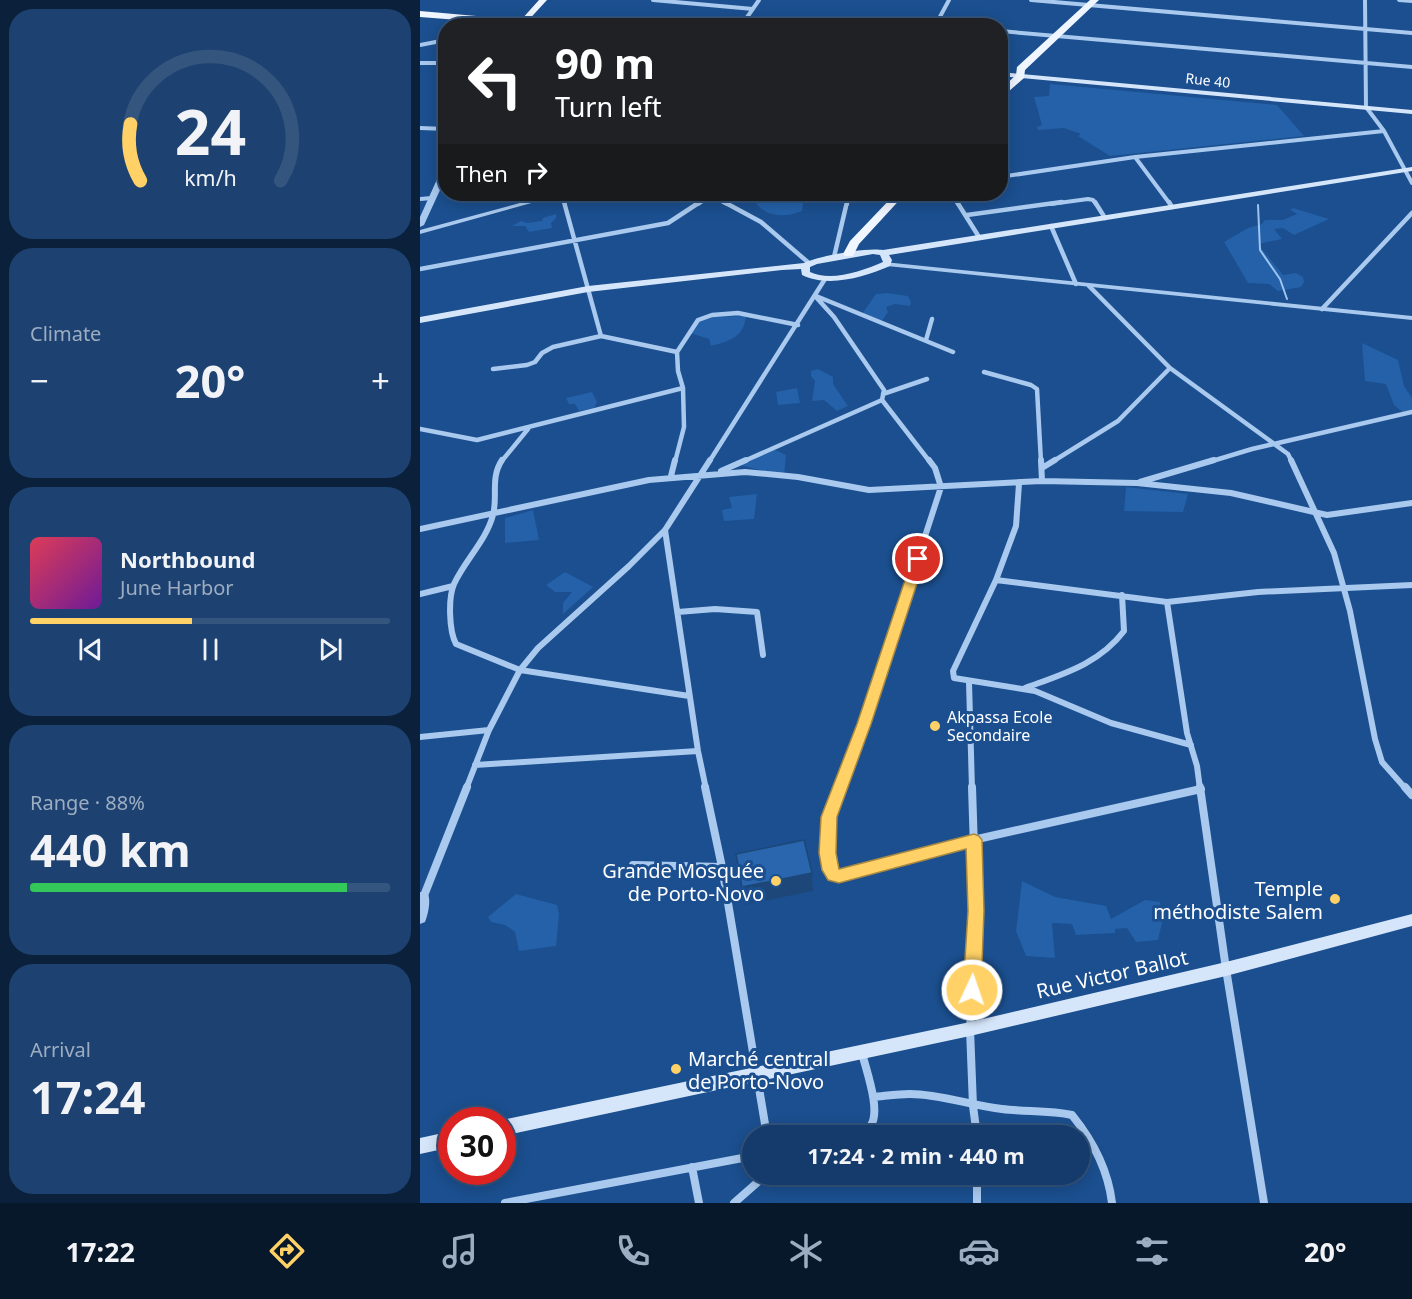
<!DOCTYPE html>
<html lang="en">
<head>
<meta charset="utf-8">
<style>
	:root { --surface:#143b6b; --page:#1d4271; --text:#f1f3f6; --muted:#9dadc1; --line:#33557e; --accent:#ffd166 }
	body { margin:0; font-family:"Noto Sans",sans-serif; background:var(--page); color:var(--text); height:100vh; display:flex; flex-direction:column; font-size:22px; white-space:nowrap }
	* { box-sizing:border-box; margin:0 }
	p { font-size:20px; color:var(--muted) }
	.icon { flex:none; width:33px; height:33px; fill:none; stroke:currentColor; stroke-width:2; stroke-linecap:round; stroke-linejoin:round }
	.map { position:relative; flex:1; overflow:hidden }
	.panel { display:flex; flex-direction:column; gap:9px; padding:9px; background:#0b203b; width:420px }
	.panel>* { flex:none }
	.banner { position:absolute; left:18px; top:18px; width:570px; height:183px; border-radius:24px; box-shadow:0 3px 15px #0003,0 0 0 2px var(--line); background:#202124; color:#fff; overflow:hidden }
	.speed { position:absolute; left:18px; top:1107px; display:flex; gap:12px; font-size:30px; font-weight:700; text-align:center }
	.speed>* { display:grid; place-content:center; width:78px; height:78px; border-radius:50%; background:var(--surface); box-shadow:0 3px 15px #0003,0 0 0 2px var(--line); line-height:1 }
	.speed .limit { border:9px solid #d22; background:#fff; color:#111 }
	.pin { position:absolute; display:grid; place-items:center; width:51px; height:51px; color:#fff; margin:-26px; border:3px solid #fff; border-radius:50%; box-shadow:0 2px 6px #0007 }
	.me { position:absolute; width:66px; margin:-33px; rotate:3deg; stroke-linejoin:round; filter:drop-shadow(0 0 4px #0008) }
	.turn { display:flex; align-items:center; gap:21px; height:126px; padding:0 18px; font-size:27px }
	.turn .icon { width:78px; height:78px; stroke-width:2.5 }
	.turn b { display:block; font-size:42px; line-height:51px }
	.then { display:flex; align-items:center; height:57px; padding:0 18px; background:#0003; gap:12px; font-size:22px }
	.big { font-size:45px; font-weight:700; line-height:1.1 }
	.panel .tile { flex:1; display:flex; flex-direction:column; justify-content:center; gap:9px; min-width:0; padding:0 21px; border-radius:24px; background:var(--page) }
	.panel .dial { align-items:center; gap:0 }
	.dial svg { height:156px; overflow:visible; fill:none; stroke:var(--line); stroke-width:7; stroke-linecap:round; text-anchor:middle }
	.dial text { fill:var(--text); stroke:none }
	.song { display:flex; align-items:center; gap:18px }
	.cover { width:72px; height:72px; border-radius:9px; background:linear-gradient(135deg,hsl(350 70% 55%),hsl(280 70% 35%)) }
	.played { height:6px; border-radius:3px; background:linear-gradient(90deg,var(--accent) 45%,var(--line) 45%) }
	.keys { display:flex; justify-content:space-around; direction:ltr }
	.heat { display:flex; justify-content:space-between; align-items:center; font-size:33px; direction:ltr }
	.charge { height:9px; border-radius:4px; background:linear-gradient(90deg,#34c759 88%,var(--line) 0) }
	.trip { position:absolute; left:322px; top:1125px; width:348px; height:60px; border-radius:30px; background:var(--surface); box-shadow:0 3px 15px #0003,0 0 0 2px var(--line); font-weight:700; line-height:60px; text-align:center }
	.dock { display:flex; height:96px; justify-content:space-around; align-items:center; background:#08182b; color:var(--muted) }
	.dock .icon { width:42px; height:42px }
	.dock .on { color:var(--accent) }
	.dock b { font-size:27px; color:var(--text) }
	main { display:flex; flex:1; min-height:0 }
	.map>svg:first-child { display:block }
	.green { fill:#2461a8 }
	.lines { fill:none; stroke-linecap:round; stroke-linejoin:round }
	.stream { stroke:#9cc4f0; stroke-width:2 }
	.minor-far3 { stroke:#a9c9ee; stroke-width:4 }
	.minor-far2 { stroke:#a9c9ee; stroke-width:4.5 }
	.minor-far1 { stroke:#a9c9ee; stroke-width:6 }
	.minor { stroke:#a9c9ee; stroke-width:8 }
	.tertiary { fill:#a9c9ee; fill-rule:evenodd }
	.secondary { fill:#d6e6fa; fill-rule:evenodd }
	.primary { fill:#f0f6ff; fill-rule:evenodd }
	.wall { fill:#245895 }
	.shaded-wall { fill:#1d4779 }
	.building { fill:#2a66ad; stroke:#1d4779; stroke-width:1.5 }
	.route { fill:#ffd166; stroke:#a68842; stroke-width:1.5 }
	.poi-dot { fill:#ffd166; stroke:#1b4f8f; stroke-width:2 }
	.labels { text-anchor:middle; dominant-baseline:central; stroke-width:6; stroke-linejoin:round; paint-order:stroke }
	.far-street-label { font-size:14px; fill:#fff; stroke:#1b4f8f }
	.poi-label { font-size:16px; fill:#fff; stroke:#1b4f8f; text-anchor:start }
	.near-poi-label { font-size:20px; fill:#fff; stroke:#1b4f8f; text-anchor:end }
	.near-street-label { font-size:20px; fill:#fff; stroke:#1b4f8f }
</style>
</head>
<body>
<main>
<section class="panel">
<div class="tile dial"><svg viewBox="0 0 100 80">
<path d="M14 69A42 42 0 1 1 86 69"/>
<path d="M14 69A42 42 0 0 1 9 40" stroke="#ffd166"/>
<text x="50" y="56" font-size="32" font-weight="700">24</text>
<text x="50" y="72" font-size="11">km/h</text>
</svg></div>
<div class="tile"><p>Climate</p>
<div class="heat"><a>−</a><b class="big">20°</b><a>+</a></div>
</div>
<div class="tile">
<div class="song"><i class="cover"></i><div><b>Northbound</b><p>June Harbor</p></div></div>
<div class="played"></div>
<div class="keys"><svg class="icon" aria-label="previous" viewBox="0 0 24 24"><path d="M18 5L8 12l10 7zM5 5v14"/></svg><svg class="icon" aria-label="pause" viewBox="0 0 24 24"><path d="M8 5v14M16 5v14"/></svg><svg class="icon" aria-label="next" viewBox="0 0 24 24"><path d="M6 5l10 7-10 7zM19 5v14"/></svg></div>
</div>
<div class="tile"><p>Range · 88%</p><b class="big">440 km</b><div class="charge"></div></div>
<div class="tile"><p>Arrival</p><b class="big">17:24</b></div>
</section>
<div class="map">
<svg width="992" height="1203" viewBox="0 0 992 1203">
	<rect width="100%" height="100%" fill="#1b4f8f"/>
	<path class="green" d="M630,84L857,105L884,136L690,156L658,136L661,134L644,128L618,130L617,127L622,125L614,97L629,96Z
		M331,194H370L366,195L369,201L383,203L382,211C361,219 340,217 331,194Z
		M873,208L909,219L874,235L863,228L854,229L862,239L838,244L863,275L876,273L883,277L884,282L881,287L858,291L849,284L828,283L804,242L828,228L842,224L845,220H863L877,214L870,210Z
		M136,214V218L131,223L132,228L109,232L105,226H92L101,221L107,223L122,221L123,218Z
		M467,293L488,296L491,302L490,306L475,304L466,307L468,312L461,322L442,314L456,294Z
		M326,316C324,337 310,341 291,346L289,339L270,333L278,320L284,317Z
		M942,343L978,360L984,386L992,398V411L985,414L974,405L966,384L945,381Z
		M398,369L413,377V384L428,406L417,411L404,400L392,401L395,381L391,376V371Z
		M377,388L380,403L358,405L356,392Z
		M172,392L177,402L174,408L159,411L155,404H149L146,398Z
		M351,448L366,455L364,476L316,464Z
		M706,487L768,494L763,512L704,511Z
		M337,494L334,519L304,521L302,510L312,508L309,497Z
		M113,510L119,540L85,543V518Z
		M145,572L173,587L143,614V603L152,592H135L126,585Z
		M602,881L635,897L686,906L691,919L725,900L740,902L743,918L738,940L716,942L707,928L695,929V933L656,935L652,924L632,923L635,958L606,956L596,931Z
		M96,894L137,905L139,914L136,946L99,951L95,932L85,925L71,922L68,917Z"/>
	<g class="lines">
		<path class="stream" d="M838,205L840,250L860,279L867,299"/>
		<path class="minor-far3" d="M233,0L333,9
			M611,0L992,33
			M945,0L946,107L964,131L992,183
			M979,0L992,1
			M321,26L339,0
			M515,26L529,0
			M580,31L992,67
			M0,45L26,40
			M0,63H26
			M0,128L26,129
			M715,157L750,204
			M580,177L715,157L964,131
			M142,194L145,204
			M288,194L307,204
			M532,194L538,204
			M0,199L12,198
			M278,204L290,196
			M427,204L429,194
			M631,204L668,199L673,200L676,204"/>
		<path class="minor-far2" d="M144,202L181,336
			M304,202L341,222L390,264
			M537,202L559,237
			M675,202L685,218
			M749,202L752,207
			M547,215L642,202
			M631,226L656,284
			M414,257L427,202
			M0,269L248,223L280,202
			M669,286L750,368L868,454L872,462
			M395,296L414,317L464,390L462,400L510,462
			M396,296L533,352
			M902,309L992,213
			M506,340L512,319
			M73,369L107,365L115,362L122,353L133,347L181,336L257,352
			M564,372L611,385L617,389L621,462
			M463,394L507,379
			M0,429L57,440L263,388
			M81,462L108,429
			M255,462L264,427L263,388L258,371L257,352L278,320L292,315L318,313L378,325
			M289,462L405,279
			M322,462L462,400
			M632,462L698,421L750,368
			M789,462L832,449L992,412"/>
		<path class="minor-far1" d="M82,460C70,478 78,496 73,515C66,541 45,560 34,584C28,598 29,631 36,644L100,670L269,696
			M621,460L622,481
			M871,460L914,553L930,611L955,739L962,762L986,789
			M622,468L635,460
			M301,471L326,460
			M251,476L255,460
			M720,482L794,460
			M599,484L596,526L576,580L533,671L534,678L615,691L691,723L771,745
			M0,529L229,480L325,472L378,477L449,490L622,481L717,483L811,493L907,515L992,503
			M245,530L278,751L286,789
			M576,580L747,602L838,592L992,585
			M0,594L33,586
			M747,602L767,733L777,766L780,789
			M258,612L295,609L337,612L343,655
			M549,682L552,789
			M605,688C643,674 679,664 704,631L702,595
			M0,737L69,730
			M55,765L278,751
			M46,789L69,730L100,670L118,648L209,566L245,530L290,460
			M420,789L444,724L521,487L515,468L509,460"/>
		<path class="minor" d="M285,787L302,867L347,1136
			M420,787C412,809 398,855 414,875L419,876L553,840L781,789
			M552,787L556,911L550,1029L553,1106L557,1136
			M780,787L806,969L844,1203
			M985,787L992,795
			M213,865L302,867
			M3,898L47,787
			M453,1097C465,1096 478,1094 490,1094C521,1094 552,1106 582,1109C605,1112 629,1110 652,1115C673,1141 688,1169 692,1203
			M429,1136C436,1134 446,1132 451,1125C461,1110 446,1070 442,1053
			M272,1167L279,1203
			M385,1174H389
			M557,1174V1203
			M85,1203L333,1156
			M314,1203L339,1181L363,1174"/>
		<path class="tertiary" d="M23,166H26V177L4,225L0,227V217Z
			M133,194H144L0,234V230Z
			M464,262L992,316V320L467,266L463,264Z
			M0,892L8,894C11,901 8,915 5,922L0,924Z"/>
		<path class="secondary" d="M109,22L126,26L107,25V23Z
			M580,72L992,110V114L580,76Z
			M992,167V171L469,255L472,260L470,266C444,277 409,288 382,275L381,269L362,270L168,292L0,323V317L168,286L384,263C399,256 447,247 463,250ZM453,254L460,255L463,262C442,271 411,282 390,272V267L397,264Z
			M992,914V926L806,976L550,1036L82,1136V1120L550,1022L806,962Z
			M32,1131V1147L0,1154V1138Z"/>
		<path class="primary" d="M119,0H127L104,25L0,17V11L101,20Z
			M670,0H679L605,70L604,78L580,99V90L596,75L597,67Z
			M475,194H485L439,244L433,256H425L423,254L430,241Z"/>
	</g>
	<path class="wall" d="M316,854L392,873L393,891L325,905Z"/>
	<path class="shaded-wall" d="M392,873L393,891L325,905L322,887Z"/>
	<path class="building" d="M384,840L392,873L322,887L316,854Z"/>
	<path class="route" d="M498,555L505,559L451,724L417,817L416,853L419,869L554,834L559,836L562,840L564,911L561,990L558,995L552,997L546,995L543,990L548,911L546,849L419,883L408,880L402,870L399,853L401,817L437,724L492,559Z"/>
	<g class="poi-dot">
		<circle cx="515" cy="726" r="6"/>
		<circle cx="356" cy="881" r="6"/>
		<circle cx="915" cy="899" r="6"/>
		<circle cx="256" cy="1069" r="6"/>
	</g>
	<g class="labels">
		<g class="far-street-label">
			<text transform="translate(788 80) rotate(6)">Rue 40</text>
		</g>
		<g class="poi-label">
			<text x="527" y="717">Akpassa Ecole<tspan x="527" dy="18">Secondaire</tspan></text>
		</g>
		<g class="near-poi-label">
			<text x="344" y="870">Grande Mosquée<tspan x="344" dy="23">de Porto-Novo</tspan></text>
			<text x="903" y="888">Temple<tspan x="903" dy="23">méthodiste Salem</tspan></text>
			<text x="268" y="1058" text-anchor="start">Marché central<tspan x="268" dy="23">de Porto-Novo</tspan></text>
		</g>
		<g class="near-street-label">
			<text transform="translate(692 974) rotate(-13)">Rue Victor Ballot</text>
		</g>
	</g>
</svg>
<div class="speed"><div class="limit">30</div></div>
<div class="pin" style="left:498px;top:559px;background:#d93025"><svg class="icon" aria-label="arrive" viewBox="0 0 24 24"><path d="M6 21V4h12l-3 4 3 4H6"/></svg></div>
<svg class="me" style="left:552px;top:990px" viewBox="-20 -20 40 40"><circle r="17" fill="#ffd166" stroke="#fff" stroke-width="3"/><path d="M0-11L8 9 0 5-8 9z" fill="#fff"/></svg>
<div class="trip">17:24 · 2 min · 440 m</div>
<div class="banner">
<div class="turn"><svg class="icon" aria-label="left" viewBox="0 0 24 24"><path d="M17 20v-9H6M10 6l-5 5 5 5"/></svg><div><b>90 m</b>Turn left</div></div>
<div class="then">Then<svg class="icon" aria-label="right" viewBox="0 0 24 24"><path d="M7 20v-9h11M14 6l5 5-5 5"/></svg></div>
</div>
</div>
</main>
<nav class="dock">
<b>17:22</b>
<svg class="icon on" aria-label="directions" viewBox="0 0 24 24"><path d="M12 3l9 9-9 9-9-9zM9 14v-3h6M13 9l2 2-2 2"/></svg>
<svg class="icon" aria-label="music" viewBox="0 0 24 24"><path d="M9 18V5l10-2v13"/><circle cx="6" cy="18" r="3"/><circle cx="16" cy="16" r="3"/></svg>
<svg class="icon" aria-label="phone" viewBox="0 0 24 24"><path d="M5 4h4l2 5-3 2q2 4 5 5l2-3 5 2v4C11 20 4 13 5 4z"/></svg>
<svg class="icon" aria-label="climate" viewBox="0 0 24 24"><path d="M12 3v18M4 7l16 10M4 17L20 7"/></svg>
<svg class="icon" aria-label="car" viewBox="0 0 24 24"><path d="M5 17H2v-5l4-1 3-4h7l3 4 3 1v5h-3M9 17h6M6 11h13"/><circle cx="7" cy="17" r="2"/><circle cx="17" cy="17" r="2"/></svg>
<svg class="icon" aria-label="filters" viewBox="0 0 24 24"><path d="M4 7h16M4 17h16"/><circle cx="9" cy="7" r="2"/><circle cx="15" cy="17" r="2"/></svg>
<b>20°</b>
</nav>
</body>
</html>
